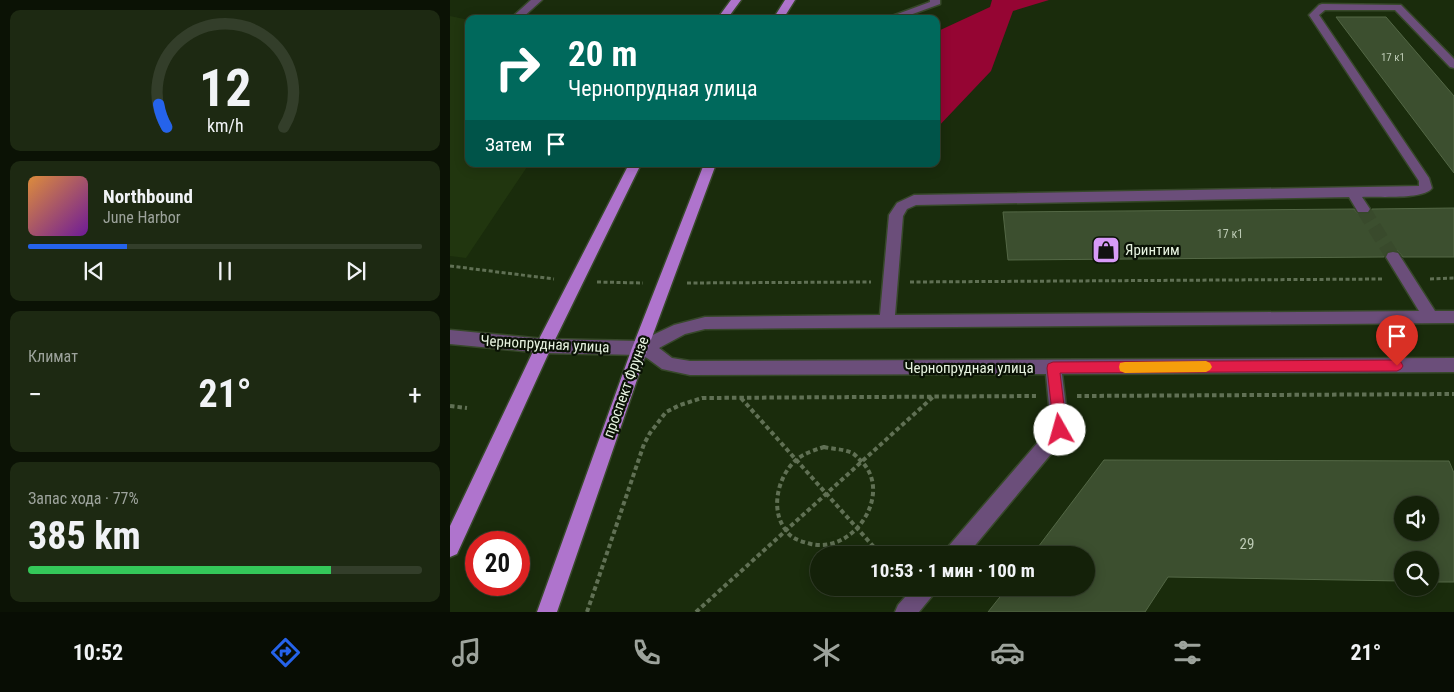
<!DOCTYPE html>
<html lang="ru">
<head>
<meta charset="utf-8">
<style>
	:root { --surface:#142109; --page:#1d2912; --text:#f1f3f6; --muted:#9da39c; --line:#333e2a; --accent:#2563eb }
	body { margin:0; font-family:"Roboto Condensed",sans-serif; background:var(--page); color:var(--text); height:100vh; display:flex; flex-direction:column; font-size:19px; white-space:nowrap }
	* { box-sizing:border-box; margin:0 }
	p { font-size:16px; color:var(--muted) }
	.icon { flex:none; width:28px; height:28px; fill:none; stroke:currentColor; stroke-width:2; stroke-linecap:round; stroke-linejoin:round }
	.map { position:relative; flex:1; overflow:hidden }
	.details { display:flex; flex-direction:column; gap:10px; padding:10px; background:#0b1205; width:450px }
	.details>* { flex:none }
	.top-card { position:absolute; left:15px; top:15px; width:475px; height:152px; border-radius:10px; box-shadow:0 2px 12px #0003,0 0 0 1px var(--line); background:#00695c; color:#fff; overflow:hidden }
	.tools { position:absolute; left:944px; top:496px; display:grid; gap:10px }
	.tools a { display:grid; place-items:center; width:45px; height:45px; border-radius:50%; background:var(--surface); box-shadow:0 2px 12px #0003,0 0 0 1px var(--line); font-size:25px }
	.speed { position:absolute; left:15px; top:531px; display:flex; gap:10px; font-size:25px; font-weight:700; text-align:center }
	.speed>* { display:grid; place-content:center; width:65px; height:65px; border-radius:50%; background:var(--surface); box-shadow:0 2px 12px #0003,0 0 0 1px var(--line); line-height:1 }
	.speed .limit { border:8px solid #d22; background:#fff; color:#111 }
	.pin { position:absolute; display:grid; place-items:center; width:42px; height:42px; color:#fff; margin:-51px -21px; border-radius:50% 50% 50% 0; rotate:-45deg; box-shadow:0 0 5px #0007 }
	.pin .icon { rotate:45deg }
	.me { position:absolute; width:55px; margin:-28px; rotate:353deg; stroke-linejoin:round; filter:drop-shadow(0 0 4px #0008) }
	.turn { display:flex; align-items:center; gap:18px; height:105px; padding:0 20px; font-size:22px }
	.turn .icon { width:65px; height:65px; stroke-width:2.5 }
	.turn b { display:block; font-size:35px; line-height:42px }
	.then { display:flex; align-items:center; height:48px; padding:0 20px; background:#0003; gap:10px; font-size:19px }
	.big { font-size:38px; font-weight:700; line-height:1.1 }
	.details .card { flex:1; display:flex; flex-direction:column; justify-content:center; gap:8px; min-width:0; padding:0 18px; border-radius:10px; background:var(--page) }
	.details .dial { align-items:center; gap:0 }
	.dial svg { height:130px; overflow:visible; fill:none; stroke:var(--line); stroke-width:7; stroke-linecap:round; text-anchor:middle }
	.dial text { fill:var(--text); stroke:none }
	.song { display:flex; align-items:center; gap:15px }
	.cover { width:60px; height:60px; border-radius:8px; background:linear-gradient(135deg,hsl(30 70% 55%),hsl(280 70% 35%)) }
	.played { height:5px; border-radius:2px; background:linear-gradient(90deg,var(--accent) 25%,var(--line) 25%) }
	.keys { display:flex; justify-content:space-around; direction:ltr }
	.heat { display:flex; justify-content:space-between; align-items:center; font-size:28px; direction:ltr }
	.charge { height:8px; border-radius:4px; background:linear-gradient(90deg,#34c759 77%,var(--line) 0) }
	.trip { position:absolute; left:360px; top:546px; width:285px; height:50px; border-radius:25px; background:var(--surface); box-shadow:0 2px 12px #0003,0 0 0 1px var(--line); font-weight:700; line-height:50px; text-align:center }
	.dock { display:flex; height:80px; justify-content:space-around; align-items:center; background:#080d04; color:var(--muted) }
	.dock .icon { width:35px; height:35px }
	.dock .active { color:var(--accent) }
	.dock b { font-size:22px; color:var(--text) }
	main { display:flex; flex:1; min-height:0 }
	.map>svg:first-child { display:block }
	.built { fill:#21360f }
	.forest { fill:#950533 }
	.building { fill:#3c4f2f; stroke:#546846; fill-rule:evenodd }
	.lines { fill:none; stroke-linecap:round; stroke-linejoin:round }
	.minor-tunnel { stroke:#394a2c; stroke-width:14; stroke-dasharray:14 7; stroke-linecap:butt }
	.minor-casing { stroke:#37482a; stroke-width:3 }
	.major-casing { stroke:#37482a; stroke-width:3 }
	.path-far1 { stroke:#607054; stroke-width:3; stroke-dasharray:4 2.5; stroke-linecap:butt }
	.path { stroke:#607054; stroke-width:4; stroke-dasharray:4.5 3; stroke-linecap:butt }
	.minor { fill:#6b4e7a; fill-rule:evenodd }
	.major { fill:#af74cd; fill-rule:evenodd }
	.route { fill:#e11d48; stroke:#92132f }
	.slow { fill:#f59e0b }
	.labels { text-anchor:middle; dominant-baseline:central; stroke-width:4.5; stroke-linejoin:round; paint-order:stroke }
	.far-number-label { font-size:11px; fill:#bccab4 }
	.number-label { font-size:12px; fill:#bccab4 }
	.poi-label { font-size:15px; fill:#e7f3e0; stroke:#0a1205; text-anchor:start }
	.street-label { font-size:15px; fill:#e7f3e0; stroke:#0a1205 }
	.near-number-label { font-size:15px; fill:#bccab4 }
</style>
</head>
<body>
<main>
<section class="details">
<div class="card dial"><svg viewBox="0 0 100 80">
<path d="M14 69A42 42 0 1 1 86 69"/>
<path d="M14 69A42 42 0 0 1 9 55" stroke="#2563eb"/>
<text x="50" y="56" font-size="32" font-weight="700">12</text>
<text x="50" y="72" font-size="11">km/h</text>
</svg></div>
<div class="card">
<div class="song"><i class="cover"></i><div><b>Northbound</b><p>June Harbor</p></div></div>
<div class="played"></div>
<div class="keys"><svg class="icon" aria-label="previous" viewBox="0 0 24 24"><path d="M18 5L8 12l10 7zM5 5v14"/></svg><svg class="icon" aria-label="pause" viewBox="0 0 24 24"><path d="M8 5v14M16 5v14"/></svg><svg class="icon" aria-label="next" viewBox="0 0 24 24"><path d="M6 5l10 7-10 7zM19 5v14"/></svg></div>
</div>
<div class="card"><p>Климат</p>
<div class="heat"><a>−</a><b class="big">21°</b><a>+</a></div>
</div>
<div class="card"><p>Запас хода · 77%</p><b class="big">385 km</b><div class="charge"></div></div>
</section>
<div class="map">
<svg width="1004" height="612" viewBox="0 0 1004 612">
	<rect width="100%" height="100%" fill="#1a2c0c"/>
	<path class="built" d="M0,16L19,20V164H79L16,258L0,256Z"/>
	<path class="forest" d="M542,0H599L563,11L541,71L486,129V32L540,7Z"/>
	<path class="building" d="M886,17H936L1004,96V173Z
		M1004,208V257H953L948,251L943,250L936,252L934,257L558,260L553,212L904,209L908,214H918L922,209Z
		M654,460L999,461L1004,473V582H980V560H952V581L718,577L695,612H538L557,588H636V555H582ZM952,505H980V532H952Z"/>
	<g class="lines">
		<path class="minor-tunnel" d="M913,209L943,257"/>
		<defs>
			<path id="minor" d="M81,0H92L71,19H60Z
				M480,0H490V4L449,19H434L480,2Z
				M872,4L951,5L1004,59V68L1000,67L945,10H875L869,15L979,178L982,188C974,200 927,196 912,197L920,209L918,212H908L899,197L466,205L457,209L453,216L445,315L969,311L936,257L938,253L943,252L948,253L985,311H1004V323L255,329L235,334L209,348L222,358L240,361L1004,358V372L612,374L619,430L616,436L517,555H494L497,548L601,427L596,374L240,375L212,369L197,358L190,355L94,353L0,344V330L94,339L190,341L224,325L255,317L430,315L439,215L447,203L464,195L969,186V181L859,15L869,5Z
				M463,588H486L483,595L469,612H445L448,605Z"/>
			<path id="major" d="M281,0H291L277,19H267Z
				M335,0H345L333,19H323Z
				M179,164H191L101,348L7,554L0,557V526L88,341Z
				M254,164H266L198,348L107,612H87L182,348Z"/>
		</defs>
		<use href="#minor" class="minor-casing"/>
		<use href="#major" class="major-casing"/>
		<path class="path-far1" d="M0,266L104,279
			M980,279L1004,278
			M147,282L193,283
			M460,282L933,279
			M237,283L421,282"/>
		<path class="path" d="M627,396L1004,394
			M291,398L431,555
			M0,406L17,408
			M374,447C382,449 392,449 400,452C404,453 407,457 409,459C445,490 406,554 361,544C350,541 341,539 335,529C320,509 328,476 346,460C354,453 365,450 374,447Z
			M137,612L194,444L200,433L216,412L230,405L252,398L586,396
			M246,612L483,397"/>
		<use href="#minor" class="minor"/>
		<use href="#major" class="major"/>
	</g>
	<path class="route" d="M947,360L951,362L953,366L951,369L947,371L610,373L617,430L615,435L610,437L606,435L604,430L597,368L598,364L603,362Z"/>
	<path class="slow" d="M756,361L760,363L762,367L760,370L756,372L675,373L670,371L669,367L670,363L675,362Z"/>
	<defs>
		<symbol id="shop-square" viewBox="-11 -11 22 22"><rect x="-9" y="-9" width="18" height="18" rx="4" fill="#d89af8" stroke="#0a1205"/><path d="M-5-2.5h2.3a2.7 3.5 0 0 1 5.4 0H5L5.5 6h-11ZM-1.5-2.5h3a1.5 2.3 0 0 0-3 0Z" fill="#111"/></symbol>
	</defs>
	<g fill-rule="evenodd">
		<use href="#shop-square" x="640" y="234" width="32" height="32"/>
	</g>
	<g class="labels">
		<g class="far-number-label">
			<text x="943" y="57">17 к1</text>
		</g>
		<g class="number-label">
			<text x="780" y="234">17 к1</text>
		</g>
		<g class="poi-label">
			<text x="675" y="250">Яринтим</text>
		</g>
		<g class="street-label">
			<text transform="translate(95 344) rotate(3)">Чернопрудная улица</text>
			<text x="519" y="368">Чернопрудная улица</text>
			<text transform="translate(176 387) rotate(-70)">проспект Фрунзе</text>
		</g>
		<g class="near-number-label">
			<text x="797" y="544">29</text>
		</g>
	</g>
</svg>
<div class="tools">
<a><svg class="icon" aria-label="sound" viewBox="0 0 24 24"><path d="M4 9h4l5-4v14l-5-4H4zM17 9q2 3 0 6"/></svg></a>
<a><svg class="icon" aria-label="search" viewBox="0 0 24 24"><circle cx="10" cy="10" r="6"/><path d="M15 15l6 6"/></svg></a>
</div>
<div class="speed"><div class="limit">20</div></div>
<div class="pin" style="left:947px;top:366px;background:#d93025"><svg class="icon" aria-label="arrive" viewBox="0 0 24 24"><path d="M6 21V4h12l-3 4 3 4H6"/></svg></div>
<svg class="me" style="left:610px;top:430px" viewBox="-20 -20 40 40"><circle r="19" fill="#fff"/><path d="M0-13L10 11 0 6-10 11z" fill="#e11d48"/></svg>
<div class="trip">10:53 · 1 мин · 100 m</div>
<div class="top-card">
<div class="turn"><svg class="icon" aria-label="right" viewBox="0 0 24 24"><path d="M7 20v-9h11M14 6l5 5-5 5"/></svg><div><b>20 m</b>Чернопрудная улица</div></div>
<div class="then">Затем<svg class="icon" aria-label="arrive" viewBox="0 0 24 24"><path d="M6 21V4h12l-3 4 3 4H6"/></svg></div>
</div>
</div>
</main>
<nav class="dock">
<b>10:52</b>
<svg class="icon active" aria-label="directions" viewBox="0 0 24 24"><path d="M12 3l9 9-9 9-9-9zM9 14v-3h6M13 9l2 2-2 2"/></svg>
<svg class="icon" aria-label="music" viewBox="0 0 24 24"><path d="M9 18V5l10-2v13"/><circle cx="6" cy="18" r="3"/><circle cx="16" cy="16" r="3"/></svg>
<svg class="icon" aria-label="phone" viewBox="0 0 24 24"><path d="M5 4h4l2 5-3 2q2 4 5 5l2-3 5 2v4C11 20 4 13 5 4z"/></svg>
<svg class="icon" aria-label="climate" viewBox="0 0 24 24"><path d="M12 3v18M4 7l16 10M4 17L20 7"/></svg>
<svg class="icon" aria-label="car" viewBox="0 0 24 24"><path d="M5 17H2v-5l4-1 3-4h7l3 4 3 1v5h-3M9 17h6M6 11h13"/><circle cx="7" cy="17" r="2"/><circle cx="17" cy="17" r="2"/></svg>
<svg class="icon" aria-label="filters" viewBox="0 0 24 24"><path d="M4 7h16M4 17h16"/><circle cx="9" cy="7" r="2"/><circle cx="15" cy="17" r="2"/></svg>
<b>21°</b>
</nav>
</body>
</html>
